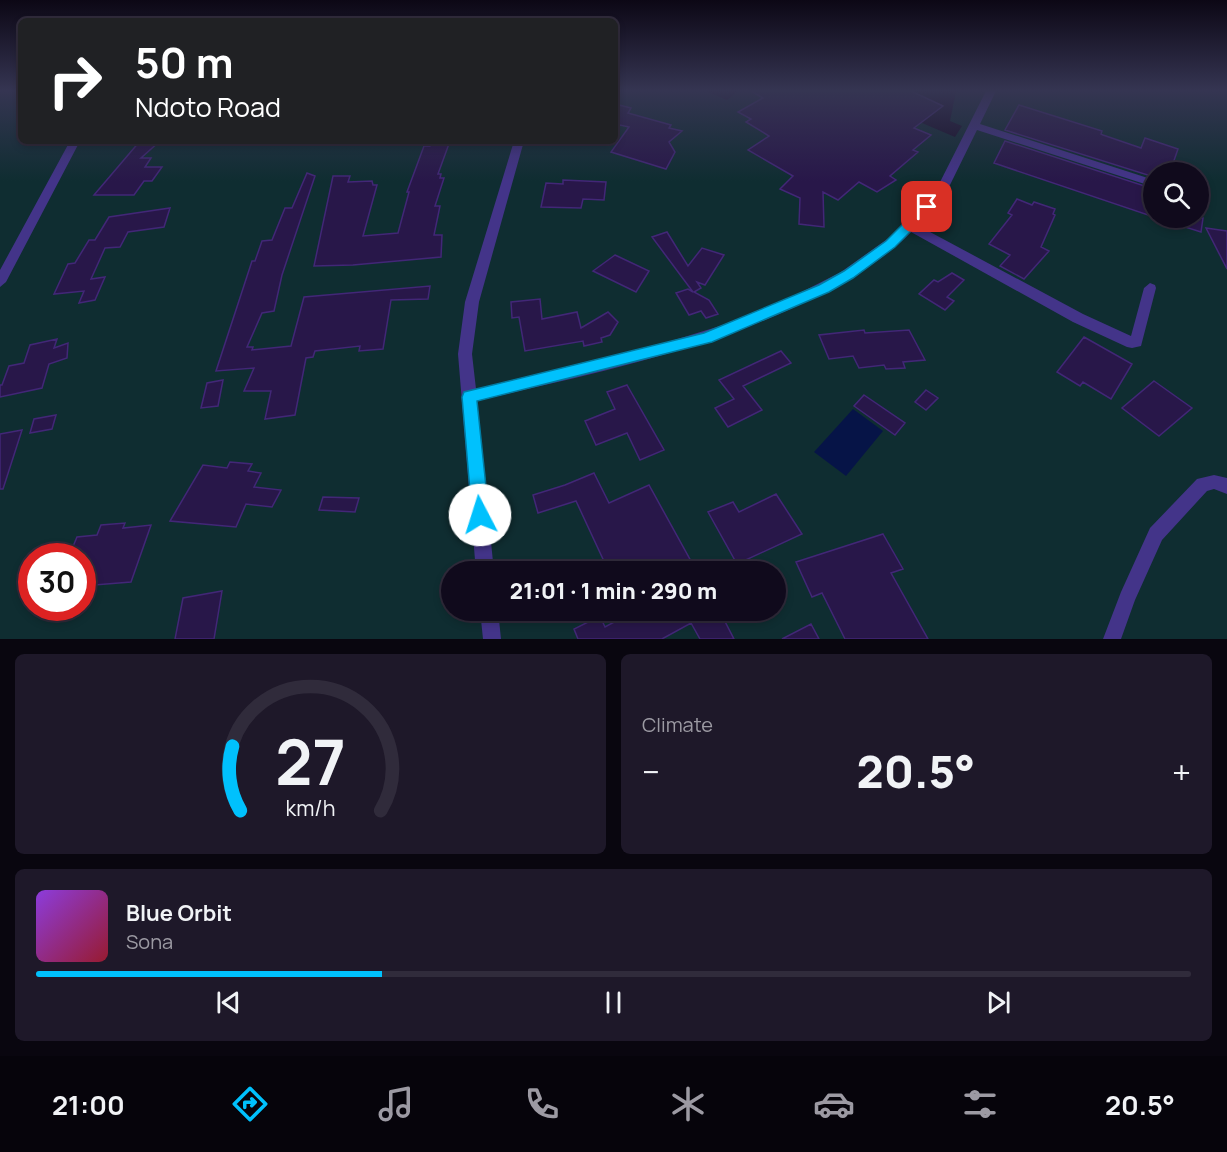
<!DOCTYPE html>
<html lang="en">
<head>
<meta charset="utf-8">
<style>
	:root { --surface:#100a1c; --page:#1e1829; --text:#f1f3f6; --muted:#9c9aa3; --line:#302b3b; --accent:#00c1fd }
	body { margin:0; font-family:Manrope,sans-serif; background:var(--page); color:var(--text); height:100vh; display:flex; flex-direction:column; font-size:22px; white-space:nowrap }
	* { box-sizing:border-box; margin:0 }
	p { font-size:20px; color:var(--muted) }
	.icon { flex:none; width:33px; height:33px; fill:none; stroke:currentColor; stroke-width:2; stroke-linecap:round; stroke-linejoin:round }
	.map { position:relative; height:639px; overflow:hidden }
	.details { display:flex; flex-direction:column; gap:15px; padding:15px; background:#09060f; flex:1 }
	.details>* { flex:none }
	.top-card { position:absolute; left:18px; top:18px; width:600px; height:126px; border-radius:9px; box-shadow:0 3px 9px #0003,0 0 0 2px var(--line); background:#202124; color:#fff; overflow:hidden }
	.controls { position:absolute; left:1143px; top:162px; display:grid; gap:12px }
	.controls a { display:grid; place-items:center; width:66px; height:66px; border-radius:50%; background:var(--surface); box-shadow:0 3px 9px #0003,0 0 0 2px var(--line); font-size:30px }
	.speed { position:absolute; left:18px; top:543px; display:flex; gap:12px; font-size:30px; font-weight:700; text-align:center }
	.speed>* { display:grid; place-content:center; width:78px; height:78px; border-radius:50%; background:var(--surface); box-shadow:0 3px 9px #0003,0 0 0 2px var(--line); line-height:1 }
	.speed .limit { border:9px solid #d22; background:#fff; color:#111 }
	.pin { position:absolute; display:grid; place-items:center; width:51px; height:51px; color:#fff; margin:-26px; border-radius:12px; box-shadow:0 3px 9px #0006 }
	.me { position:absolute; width:66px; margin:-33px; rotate:355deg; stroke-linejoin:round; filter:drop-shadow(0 0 4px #0008) }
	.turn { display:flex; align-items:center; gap:21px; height:126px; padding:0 18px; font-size:27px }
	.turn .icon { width:78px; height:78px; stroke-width:2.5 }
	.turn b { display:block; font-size:42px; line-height:51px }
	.big { font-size:45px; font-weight:800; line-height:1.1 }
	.details .tile { flex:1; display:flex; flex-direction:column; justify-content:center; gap:9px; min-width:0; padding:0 21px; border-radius:9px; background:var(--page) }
	.details .dial { align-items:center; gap:0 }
	.dial svg { height:156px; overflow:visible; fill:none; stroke:var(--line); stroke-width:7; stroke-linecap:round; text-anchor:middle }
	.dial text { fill:var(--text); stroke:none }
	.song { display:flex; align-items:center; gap:18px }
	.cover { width:72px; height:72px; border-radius:9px; background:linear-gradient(135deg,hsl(270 70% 55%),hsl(350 70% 35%)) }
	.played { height:6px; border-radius:3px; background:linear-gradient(90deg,var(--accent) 30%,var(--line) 30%) }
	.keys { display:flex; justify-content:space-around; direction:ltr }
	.heat { display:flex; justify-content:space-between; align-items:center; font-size:33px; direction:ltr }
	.details .tiles { flex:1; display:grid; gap:15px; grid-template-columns:1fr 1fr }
	.tile:last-child { grid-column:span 2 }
	.trip { position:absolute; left:441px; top:561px; width:345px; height:60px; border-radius:30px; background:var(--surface); box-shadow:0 3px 9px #0003,0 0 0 2px var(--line); font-weight:800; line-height:60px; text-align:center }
	.menu { display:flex; height:96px; justify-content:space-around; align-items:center; background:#06040b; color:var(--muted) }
	.menu .icon { width:42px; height:42px }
	.menu .current { color:var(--accent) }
	.menu b { font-size:27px; color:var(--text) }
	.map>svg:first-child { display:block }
	.green { fill:#0f2d31; fill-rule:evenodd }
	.water { fill:#061447 }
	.building { fill:#281749; stroke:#422777; stroke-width:1.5 }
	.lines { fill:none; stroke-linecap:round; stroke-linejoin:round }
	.minor { fill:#433489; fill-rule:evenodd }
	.route { fill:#00c1fd; stroke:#007da4; stroke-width:1.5 }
</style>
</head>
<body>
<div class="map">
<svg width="1227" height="639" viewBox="0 0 1227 639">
	<rect width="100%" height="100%" fill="#150d26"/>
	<path class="green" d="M0,91H21V141H615V91H706L727,100L738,91H847L955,137L962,126L950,121L956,91H1227V639H0ZM1154,172H1198V218H1154ZM32,556H82V608H32ZM452,572H776V610H452Z"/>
	<path class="water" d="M853,409L883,431L846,476L814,452Z"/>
	<path class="building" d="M751,91H911L943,106L914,128L931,135L913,150L918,152L890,176L896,180L877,192L859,182L838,200L823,192L824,227L799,224L800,198L780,189L793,176L748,150L769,136L746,122L751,119L738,112L763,98Z
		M615,104L631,108L628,113L671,125L669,128L682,131L669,142L675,152L666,169L611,152L629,127L620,125L615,133Z
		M1019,105L1102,131L1101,134L1103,135L1141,148L1145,138L1178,149L1170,172H1154V177L1005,130Z
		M140,141H160L141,158H151L145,167H162L152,181H144L134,195H94Z
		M432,141H450L438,174H441L440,178H444L435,206H440L434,235H442L441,257L353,265L314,266L333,176H350L348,182L372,181L373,185H377L363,236L398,233L409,192H407L424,146H430Z
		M1005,141L1154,189V217L994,163Z
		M307,173L315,176L282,275L274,311L262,313L247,347H253L252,350L291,346L304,297L430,286L428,299L391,300L383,349L359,351L360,346L315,351L313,357L306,358L295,415L265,419L271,391H244L254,368L216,371L252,261H255L262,241L272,240L285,208H292Z
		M563,180L606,182L604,200L583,199L581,208L541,207L546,183L563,184Z
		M1017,199L1032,205L1034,202L1055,209L1053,214L1055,215L1041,247L1049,251L1024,279L1000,266L1010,255L989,244L1012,215L1008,213Z
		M170,208L164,227L128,232L120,247L105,248L91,279L105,277L95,300L79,303L84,291L54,294L68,264L75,263L89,240H95L109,217Z
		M1163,218H1203L1201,232L1163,220Z
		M1206,228L1227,231V269Z
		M667,232L688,266L702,248L724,255L705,285L697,282L701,288L694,292L709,300L718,314L706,318L701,311L689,315L676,293L688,289L693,292L652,237Z
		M615,255L649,271L636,292L593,271Z
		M952,273L964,280L947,297L954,301L945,310L919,294L934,280L938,282Z
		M540,299L542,319L577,312L581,328L608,312L618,322L610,335L601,338L602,342L584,346L583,341L525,351L519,317L512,318L511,302Z
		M864,330L865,333L909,330L925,360L903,362L905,368L886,369L884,365L859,368L853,356L829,359L819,335Z
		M1084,337L1132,364L1111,399L1083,382L1080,386L1057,372Z
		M57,339L54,348L68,343L67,358L49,364L42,388L0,397V385H2L9,366L24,363L30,345Z
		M781,351L791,363L743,386L762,410L728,427L715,408L734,399L719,380Z
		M223,380L218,406L201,408L207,383Z
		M1154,381L1192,408L1159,436L1122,408Z
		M627,385L664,450L640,460L627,433L596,445L585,421L615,409L607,392Z
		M926,390L938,398L926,410L915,402Z
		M864,395L905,423L895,435L854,406Z
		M56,415L52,429L30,433L34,419Z
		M22,430L3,489H0V434Z
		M230,462L252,464L248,471L261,473L254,487L281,490L272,507L246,504L236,527L170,521L203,465L227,468Z
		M594,473L609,503L649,485L697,572H609L576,501L538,513L533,495L565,485Z
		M776,494L802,534L737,564L708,512L733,502L739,512Z
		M323,497L359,498L355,512L319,510Z
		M125,523L123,528L151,525L131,582L82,586V556H69L77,537L97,535L101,525Z
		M883,534L903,569L891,573L928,639H845L822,593L812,597L796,562Z
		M222,591L214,639H175L183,598Z
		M628,610H719L734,639H700L691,623L662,639H578L574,629L600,616L605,627L629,614Z
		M811,624L819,639H782Z"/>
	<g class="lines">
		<path class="minor" d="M986,91H996L980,124L1154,180V187L977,130L948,189L917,225L1083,314L1131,336L1144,288L1150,283L1155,285L1156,288L1141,346L1132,348L1127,347L1073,322L911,232C887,257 855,276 825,292C717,349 595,373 477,401L494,572H476L458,354L465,302L514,141H524L479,302L472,354L476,389L658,345L720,326L782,302L841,272L893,235L936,190Z
			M70,141H80L6,282L0,287V270Z
			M1214,475L1227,478V494L1214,489L1207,491L1162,540L1135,600L1121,639H1103L1121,592L1150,528L1197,479Z
			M480,610H498L501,639H483Z"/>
	</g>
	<linearGradient id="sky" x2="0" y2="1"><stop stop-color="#0c0715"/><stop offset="0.5" stop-color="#353552"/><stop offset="1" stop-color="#353552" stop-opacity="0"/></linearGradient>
	<rect width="1227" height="181" fill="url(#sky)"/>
	<path class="route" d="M927,203L932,204V210L895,247L853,278L829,292L712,342L477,401L489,515L486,521L480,523L474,521L472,515L462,397L464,392L704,333L819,285L844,271L886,241L923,204Z"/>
</svg>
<div class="controls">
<a><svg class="icon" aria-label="search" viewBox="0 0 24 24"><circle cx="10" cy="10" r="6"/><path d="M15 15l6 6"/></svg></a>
</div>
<div class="speed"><div class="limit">30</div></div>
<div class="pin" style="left:927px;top:207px;background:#d93025"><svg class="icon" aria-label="arrive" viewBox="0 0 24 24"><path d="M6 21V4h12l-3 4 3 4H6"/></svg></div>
<svg class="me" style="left:480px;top:515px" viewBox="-20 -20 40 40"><circle r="19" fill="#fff"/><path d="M0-13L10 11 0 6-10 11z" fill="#00c1fd"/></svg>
<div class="trip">21:01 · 1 min · 290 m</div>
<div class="top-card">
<div class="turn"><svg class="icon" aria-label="right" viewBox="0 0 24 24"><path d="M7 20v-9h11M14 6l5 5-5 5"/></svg><div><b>50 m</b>Ndoto Road</div></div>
</div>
</div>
<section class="details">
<div class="tiles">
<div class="tile dial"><svg viewBox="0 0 100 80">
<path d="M14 69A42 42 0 1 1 86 69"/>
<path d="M14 69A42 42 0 0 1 10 36" stroke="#00c1fd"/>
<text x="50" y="56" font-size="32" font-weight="700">27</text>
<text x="50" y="72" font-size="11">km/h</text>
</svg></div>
<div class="tile"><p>Climate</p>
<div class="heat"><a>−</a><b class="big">20.5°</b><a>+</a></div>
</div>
<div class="tile">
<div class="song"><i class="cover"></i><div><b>Blue Orbit</b><p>Sona</p></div></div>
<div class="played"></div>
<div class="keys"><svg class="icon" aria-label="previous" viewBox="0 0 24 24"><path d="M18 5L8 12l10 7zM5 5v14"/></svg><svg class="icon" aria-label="pause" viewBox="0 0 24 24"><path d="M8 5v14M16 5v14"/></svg><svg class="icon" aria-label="next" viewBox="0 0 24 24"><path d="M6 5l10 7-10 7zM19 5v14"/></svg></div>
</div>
</div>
</section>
<nav class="menu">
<b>21:00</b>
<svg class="icon current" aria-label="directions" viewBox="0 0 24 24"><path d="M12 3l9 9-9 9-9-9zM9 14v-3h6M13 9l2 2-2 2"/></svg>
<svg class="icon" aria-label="music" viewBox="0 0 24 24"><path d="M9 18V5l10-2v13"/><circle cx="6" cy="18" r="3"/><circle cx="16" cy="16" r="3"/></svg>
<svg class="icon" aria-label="phone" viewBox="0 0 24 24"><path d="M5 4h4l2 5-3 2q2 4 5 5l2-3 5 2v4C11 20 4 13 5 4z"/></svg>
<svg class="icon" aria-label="climate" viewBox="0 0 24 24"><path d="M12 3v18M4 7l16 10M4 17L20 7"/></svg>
<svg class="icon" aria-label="car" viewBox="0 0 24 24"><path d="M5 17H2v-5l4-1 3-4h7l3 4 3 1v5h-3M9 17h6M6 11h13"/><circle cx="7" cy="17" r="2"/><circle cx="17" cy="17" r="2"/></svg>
<svg class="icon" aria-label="filters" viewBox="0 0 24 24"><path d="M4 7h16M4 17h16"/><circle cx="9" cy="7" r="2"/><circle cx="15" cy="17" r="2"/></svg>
<b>20.5°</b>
</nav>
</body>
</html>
